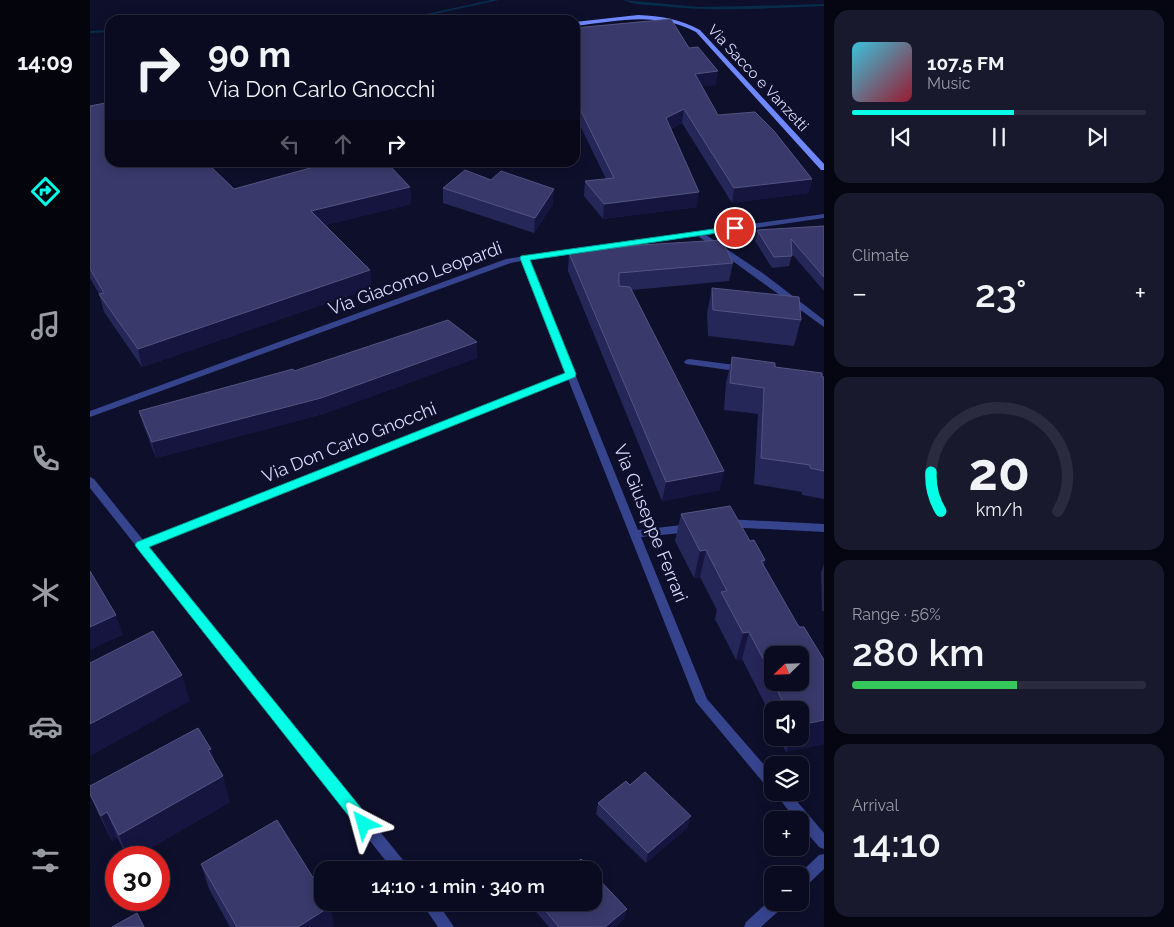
<!DOCTYPE html>
<html lang="en">
<head>
<meta charset="utf-8">
<style>
	:root { --surface:#0a0b20; --page:#18192d; --text:#f1f3f6; --muted:#999ba5; --line:#2a2b3e; --accent:#04ffe6 }
	body { margin:0; font-family:Raleway,sans-serif; background:var(--page); color:var(--text); height:100vh; display:flex; flex-direction:column; font-size:19px; white-space:nowrap }
	* { box-sizing:border-box; margin:0 }
	p { font-size:16px; color:var(--muted) }
	.icon { flex:none; width:28px; height:28px; fill:none; stroke:currentColor; stroke-width:2; stroke-linecap:round; stroke-linejoin:round }
	.map { position:relative; flex:1; overflow:hidden }
	.side { display:flex; flex-direction:column; gap:10px; padding:10px; background:#060612; width:350px }
	.side>* { flex:none }
	.guide { position:absolute; left:15px; top:15px; width:475px; height:152px; border-radius:15px; box-shadow:0 2px 12px #0003,0 0 0 1px var(--line); background:#0a0b20; color:var(--text); overflow:hidden }
	.needle { width:32px; rotate:247deg }
	.controls { position:absolute; left:674px; top:646px; display:grid; gap:10px }
	.controls a { display:grid; place-items:center; width:45px; height:45px; border-radius:10px; background:var(--surface); box-shadow:0 2px 12px #0003,0 0 0 1px var(--line); font-size:25px }
	.speed { position:absolute; left:15px; top:846px; display:flex; gap:10px; font-size:25px; font-weight:700; text-align:center }
	.speed>* { display:grid; place-content:center; width:65px; height:65px; border-radius:50%; background:var(--surface); box-shadow:0 2px 12px #0003,0 0 0 1px var(--line); line-height:1 }
	.speed .limit { border:8px solid #d22; background:#fff; color:#111 }
	.pin { position:absolute; display:grid; place-items:center; width:42px; height:42px; color:#fff; margin:-21px; border:2px solid #fff; border-radius:50%; box-shadow:0 1px 5px #0007 }
	.me { position:absolute; width:55px; margin:-28px; rotate:321deg; stroke-linejoin:round; filter:drop-shadow(0 0 4px #0008) }
	.turn { display:flex; align-items:center; gap:18px; height:105px; padding:0 20px; font-size:22px }
	.turn .icon { width:65px; height:65px; stroke-width:2.5 }
	.turn b { display:block; font-size:35px; line-height:42px }
	.lanes { display:flex; align-items:center; height:48px; padding:0 20px; background:#0003; justify-content:center; gap:25px; direction:ltr }
	.lanes .off { opacity:.35 }
	.big { font-size:38px; font-weight:600; line-height:1.1 }
	.side .card { flex:1; display:flex; flex-direction:column; justify-content:center; gap:8px; min-width:0; padding:0 18px; border-radius:15px; background:var(--page) }
	.side .dial { align-items:center; gap:0 }
	.dial svg { height:130px; overflow:visible; fill:none; stroke:var(--line); stroke-width:7; stroke-linecap:round; text-anchor:middle }
	.dial text { fill:var(--text); stroke:none }
	.song { display:flex; align-items:center; gap:15px }
	.cover { width:60px; height:60px; border-radius:8px; background:linear-gradient(135deg,hsl(190 70% 55%),hsl(350 70% 35%)) }
	.played { height:5px; border-radius:2px; background:linear-gradient(90deg,var(--accent) 55%,var(--line) 55%) }
	.keys { display:flex; justify-content:space-around; direction:ltr }
	.heat { display:flex; justify-content:space-between; align-items:center; font-size:28px; direction:ltr }
	.charge { height:8px; border-radius:4px; background:linear-gradient(90deg,#34c759 56%,var(--line) 0) }
	.trip { position:absolute; left:224px; top:861px; width:288px; height:50px; border-radius:15px; background:var(--surface); box-shadow:0 2px 12px #0003,0 0 0 1px var(--line); font-weight:600; line-height:50px; text-align:center }
	main { display:flex; flex:1; min-height:0 }
	.tabs { display:flex; flex-direction:column; width:90px; justify-content:space-around; align-items:center; background:#04040d; color:var(--muted) }
	.tabs .icon { width:35px; height:35px }
	.tabs .current { color:var(--accent) }
	.tabs b { font-size:22px; color:var(--text) }
	.map>svg:first-child { display:block }
	.lines { fill:none; stroke-linecap:round; stroke-linejoin:round }
	.stream { fill:#062e4c; fill-rule:evenodd }
	.street { fill:#36448d; fill-rule:evenodd }
	.secondary { fill:#6f88ff; fill-rule:evenodd }
	.wall { fill:#262759; fill-rule:evenodd }
	.shaded-wall { fill:#15153f }
	.building { fill:#393a6b; stroke:#525482 }
	.route { fill:#04ffe6; stroke:#03a696 }
	.labels { text-anchor:middle; dominant-baseline:central; stroke-width:5; stroke-linejoin:round; paint-order:stroke }
	.far-street-label { font-size:15px; fill:#d8dcff; stroke:#0e0f2b }
	.street-label { font-size:18px; fill:#d8dcff; stroke:#0e0f2b }
</style>
</head>
<body>
<main>
<nav class="tabs">
<b>14:09</b>
<svg class="icon current" aria-label="directions" viewBox="0 0 24 24"><path d="M12 3l9 9-9 9-9-9zM9 14v-3h6M13 9l2 2-2 2"/></svg>
<svg class="icon" aria-label="music" viewBox="0 0 24 24"><path d="M9 18V5l10-2v13"/><circle cx="6" cy="18" r="3"/><circle cx="16" cy="16" r="3"/></svg>
<svg class="icon" aria-label="phone" viewBox="0 0 24 24"><path d="M5 4h4l2 5-3 2q2 4 5 5l2-3 5 2v4C11 20 4 13 5 4z"/></svg>
<svg class="icon" aria-label="climate" viewBox="0 0 24 24"><path d="M12 3v18M4 7l16 10M4 17L20 7"/></svg>
<svg class="icon" aria-label="car" viewBox="0 0 24 24"><path d="M5 17H2v-5l4-1 3-4h7l3 4 3 1v5h-3M9 17h6M6 11h13"/><circle cx="7" cy="17" r="2"/><circle cx="17" cy="17" r="2"/></svg>
<svg class="icon" aria-label="filters" viewBox="0 0 24 24"><path d="M4 7h16M4 17h16"/><circle cx="9" cy="7" r="2"/><circle cx="15" cy="17" r="2"/></svg>
</nav>
<div class="map">
<svg width="734" height="927" viewBox="0 0 734 927">
	<rect width="100%" height="100%" fill="#0e0f2b"/>
	<g class="lines">
		<path class="stream" d="M401,0H409L317,20H309Z
			M533,0L609,7L660,6L734,4V6C680,8 625,12 571,6C559,5 544,5 533,0Z
			M20,30V32L0,33V31Z"/>
		<path class="street" d="M734,214V218L616,235L674,274L734,320V327L608,236L439,260L548,530L601,524L605,525L606,528L605,531L601,532L551,537L617,699L682,774V789L677,787L606,702L478,379L59,546L317,865L319,870H303L0,488V477L4,479L53,540L476,374L431,261L421,263L0,417V411L416,259L465,251Z
			M599,359L653,366L658,369L653,372L596,364L594,362L596,360Z
			M635,519L734,524V532L635,527L631,526L630,523L631,520Z
			M684,792H699L734,833V849L729,847L710,825V820H706Z
			M734,854V869L715,887L710,889V875H708L729,855Z
			M682,898V902H695L693,907L671,927H654L656,922Z
			M331,902H347L364,927H348Z"/>
		<path class="secondary" d="M548,15C571,16 590,19 610,30L734,164V170H731L606,32C567,11 527,21 485,26V22Z"/>
	</g>
	<path class="wall" d="M485,28L599,48L626,85L612,86L628,115L722,179L718,193L642,203L592,123L581,129L607,207L513,219L494,196L495,181L516,179L485,115Z
		M0,106L144,189L222,168L217,162H296L320,187L321,204L235,225L280,270L281,288L52,367L14,312L9,294L0,278Z
		M353,188L463,204L444,233L353,203Z
		M734,226V291L702,254L699,266L682,268L665,241L667,230Z
		M479,253L643,263L639,281L542,290L630,490L572,501L478,271Z
		M622,288L711,320L704,346L618,336L617,314Z
		M387,342V358L233,414L66,458L54,427L49,411L204,371Z
		M642,357L734,377V499L712,495V492L664,484L668,414L634,410L636,383Z
		M640,506L660,541L664,540L675,560L674,565L709,627H714L734,660V744L696,752L689,738H710V710H682V725L674,708L675,704L652,659L646,660L625,619L627,610L610,577L604,578L585,541L591,514ZM682,655H710V682H682Z
		M734,564V611H732L731,572Z
		M121,749L124,762L140,802L43,858H38L27,837L22,841L8,813L0,795V786Z
		M540,785L598,827L556,863L506,814L508,803Z
		M111,864L244,927H140L119,889Z
		M442,902H502L534,919L525,927H459L442,907Z"/>
	<path class="shaded-wall" d="M628,71L626,85L603,87L605,74Z
		M594,109L592,123L574,132L576,118Z
		M722,179L718,193L642,203L644,188Z
		M320,187L321,204L223,228L221,211Z
		M464,189L463,204L444,233L445,218Z
		M609,192L607,207L513,219L514,204Z
		M280,270L281,288L52,367L48,349Z
		M387,342V358L233,414L66,458L62,442Z
		M634,471L630,490L572,501L576,482Z
		M616,550L610,577L604,578L610,551Z
		M26,615L33,635L0,650V627Z
		M659,632L652,659L646,660L653,633Z
		M92,675L100,701L0,756V724Z
		M734,720V744L696,752L701,738H710V725Z
		M121,749L128,774L118,750Z
		M133,776L140,802L43,858H38L29,835Z
		M17,812L27,837L22,841L11,816Z
		M601,816L598,827L556,863L558,853Z
		M241,906L244,927H208Z
		M537,909L534,919L525,927H515Z"/>
	<path class="building" d="M581,19L599,48L608,47L628,71L605,74L628,115L665,112L684,131L722,179L644,188L594,109L576,118L609,192L514,204L495,181L524,178L485,99V28Z
		M20,102V162H116L144,189L231,165L229,162H296L320,187L221,211L280,270L48,349L9,294L14,293L0,269V106Z
		M375,170L401,180L411,171L464,189L445,218L353,188Z
		M734,226V277L701,239L702,256L684,257L667,230Z
		M632,240L643,263L529,273V286L540,287L634,471L576,482L479,253L551,245Z
		M622,288L709,297L711,320L623,310Z
		M358,320L387,342L231,398L62,442L49,411L203,369L204,371Z
		M642,357L685,363V367L732,373V377H734V471L720,468V465L671,458L674,388L640,383Z
		M640,506L660,541L664,540L675,560L671,561L709,627H714L734,660V720L710,725V710H697L683,682H710V655H682V676L659,632L653,633L631,592L637,591L616,550L610,551L591,514Z
		M0,571L26,615L0,627Z
		M63,631L92,675L0,724V663Z
		M108,728L121,749L118,750L133,776L29,835L17,812L11,816L0,794V786Z
		M555,772L601,816L558,853L508,803L536,781L540,785Z
		M187,820L232,892V902H239L241,906L208,927H147L111,864Z
		M491,859L501,870H477Z
		M502,872L537,909L515,927H469L448,902H502Z
		M47,913L54,927H22Z"/>
	<path class="route" d="M645,226L648,227V230L440,260L486,374L485,377L59,547L280,819L282,824L280,829L274,831L269,829L47,548L45,545L47,542L475,373L430,258L431,256Z"/>
	<g class="labels">
		<g class="far-street-label">
			<text transform="translate(668 78) rotate(47)">Via Sacco e Vanzetti</text>
		</g>
		<g class="street-label">
			<text transform="translate(325 278) rotate(-20)">Via Giacomo Leopardi</text>
			<text transform="translate(259 442) rotate(-22)">Via Don Carlo Gnocchi</text>
			<text transform="translate(561 523) rotate(68)">Via Giuseppe Ferrari</text>
		</g>
	</g>
</svg>
<div class="controls">
<a><svg class="needle" viewBox="-14 -14 28 28"><path d="M0-13l5 13h-10z" fill="#e53935"/><path d="M0 13l5-13h-10z" fill="#999ba5"/></svg></a>
<a><svg class="icon" aria-label="sound" viewBox="0 0 24 24"><path d="M4 9h4l5-4v14l-5-4H4zM17 9q2 3 0 6"/></svg></a>
<a><svg class="icon" aria-label="layers" viewBox="0 0 24 24"><path d="M12 4l9 5-9 5-9-5zM3 14l9 5 9-5"/></svg></a>
<a>+</a>
<a>−</a>
</div>
<div class="speed"><div class="limit">30</div></div>
<div class="pin" style="left:645px;top:228px;background:#d93025"><svg class="icon" aria-label="arrive" viewBox="0 0 24 24"><path d="M6 21V4h12l-3 4 3 4H6"/></svg></div>
<svg class="me" style="left:274px;top:824px" viewBox="-20 -20 40 40"><path d="M0-17L14 15 0 8-14 15z" fill="#04ffe6" stroke="#fff" stroke-width="4"/></svg>
<div class="trip">14:10 · 1 min · 340 m</div>
<div class="guide">
<div class="turn"><svg class="icon" aria-label="right" viewBox="0 0 24 24"><path d="M7 20v-9h11M14 6l5 5-5 5"/></svg><div><b>90 m</b>Via Don Carlo Gnocchi</div></div>
<div class="lanes"><svg class="icon off" aria-label="left" viewBox="0 0 24 24"><path d="M17 20v-9H6M10 6l-5 5 5 5"/></svg><svg class="icon off" aria-label="ahead" viewBox="0 0 24 24"><path d="M12 20V5M6 11l6-6 6 6"/></svg><svg class="icon" aria-label="right" viewBox="0 0 24 24"><path d="M7 20v-9h11M14 6l5 5-5 5"/></svg></div>
</div>
</div>
<section class="side">
<div class="card">
<div class="song"><i class="cover"></i><div><b>107.5 FM</b><p>Music</p></div></div>
<div class="played"></div>
<div class="keys"><svg class="icon" aria-label="previous" viewBox="0 0 24 24"><path d="M18 5L8 12l10 7zM5 5v14"/></svg><svg class="icon" aria-label="pause" viewBox="0 0 24 24"><path d="M8 5v14M16 5v14"/></svg><svg class="icon" aria-label="next" viewBox="0 0 24 24"><path d="M6 5l10 7-10 7zM19 5v14"/></svg></div>
</div>
<div class="card"><p>Climate</p>
<div class="heat"><a>−</a><b class="big">23°</b><a>+</a></div>
</div>
<div class="card dial"><svg viewBox="0 0 100 80">
<path d="M14 69A42 42 0 1 1 86 69"/>
<path d="M14 69A42 42 0 0 1 8 45" stroke="#04ffe6"/>
<text x="50" y="56" font-size="32" font-weight="700">20</text>
<text x="50" y="72" font-size="11">km/h</text>
</svg></div>
<div class="card"><p>Range · 56%</p><b class="big">280 km</b><div class="charge"></div></div>
<div class="card"><p>Arrival</p><b class="big">14:10</b></div>
</section>
</main>
</body>
</html>
